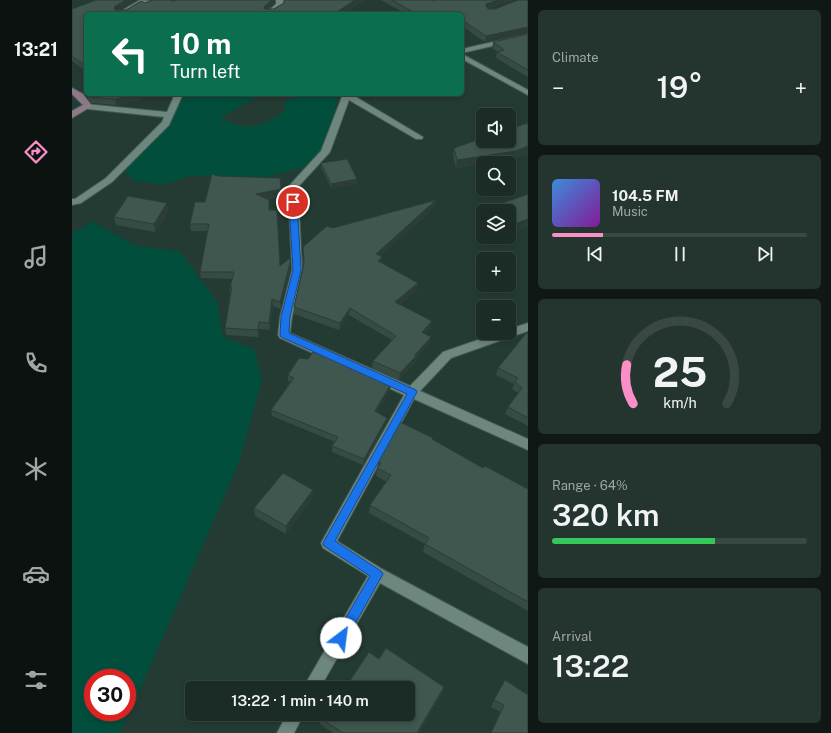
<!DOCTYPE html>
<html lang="en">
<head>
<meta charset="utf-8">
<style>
	:root { --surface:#1b2c26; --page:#24342e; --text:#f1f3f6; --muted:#a0a7a7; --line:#394843; --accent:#fa8fc8 }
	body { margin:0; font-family:"Public Sans",sans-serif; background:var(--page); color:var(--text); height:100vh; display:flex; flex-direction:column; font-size:15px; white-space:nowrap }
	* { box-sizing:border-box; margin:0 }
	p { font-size:13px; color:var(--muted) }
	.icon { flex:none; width:22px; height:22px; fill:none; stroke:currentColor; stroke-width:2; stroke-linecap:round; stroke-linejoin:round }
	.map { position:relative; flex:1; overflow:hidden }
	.details { display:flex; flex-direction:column; gap:10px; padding:10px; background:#0f1815; width:303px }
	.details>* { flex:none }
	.banner { position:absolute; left:12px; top:12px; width:380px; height:84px; border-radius:6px; box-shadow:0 2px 6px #0003,0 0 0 1px var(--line); background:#0b6e4f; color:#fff; overflow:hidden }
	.fabs { position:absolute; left:404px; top:108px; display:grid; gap:8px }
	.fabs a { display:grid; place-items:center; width:40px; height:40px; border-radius:6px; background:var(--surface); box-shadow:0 2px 6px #0003,0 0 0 1px var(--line); font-size:20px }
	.speed { position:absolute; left:12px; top:669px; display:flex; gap:8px; font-size:20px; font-weight:700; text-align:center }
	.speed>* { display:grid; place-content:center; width:52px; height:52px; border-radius:50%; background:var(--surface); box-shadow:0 2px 6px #0003,0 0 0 1px var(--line); line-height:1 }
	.speed .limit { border:6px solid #d22; background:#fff; color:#111 }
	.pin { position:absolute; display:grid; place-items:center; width:34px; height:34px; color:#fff; margin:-17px; border:2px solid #fff; border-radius:50%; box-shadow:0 1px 4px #0007 }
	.me { position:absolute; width:44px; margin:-22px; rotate:30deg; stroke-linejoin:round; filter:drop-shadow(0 0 3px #0008) }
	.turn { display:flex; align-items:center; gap:14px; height:84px; padding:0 20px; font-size:18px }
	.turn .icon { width:52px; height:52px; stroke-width:2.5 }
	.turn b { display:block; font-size:28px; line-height:34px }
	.big { font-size:30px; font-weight:600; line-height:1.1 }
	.details .card { flex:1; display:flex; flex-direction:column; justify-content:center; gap:6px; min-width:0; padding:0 14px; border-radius:6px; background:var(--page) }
	.details .dial { align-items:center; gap:0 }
	.dial svg { height:104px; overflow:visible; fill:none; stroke:var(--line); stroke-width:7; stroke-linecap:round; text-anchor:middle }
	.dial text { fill:var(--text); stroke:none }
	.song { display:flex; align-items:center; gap:12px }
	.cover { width:48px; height:48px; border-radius:6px; background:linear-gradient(135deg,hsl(210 70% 55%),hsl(290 70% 35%)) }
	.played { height:4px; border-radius:2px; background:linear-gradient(90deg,var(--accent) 20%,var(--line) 20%) }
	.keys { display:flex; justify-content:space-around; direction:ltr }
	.heat { display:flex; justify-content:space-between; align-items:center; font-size:22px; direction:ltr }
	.charge { height:6px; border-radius:3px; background:linear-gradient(90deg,#34c759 64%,var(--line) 0) }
	.trip { position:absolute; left:113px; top:681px; width:230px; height:40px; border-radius:6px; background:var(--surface); box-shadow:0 2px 6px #0003,0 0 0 1px var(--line); font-weight:600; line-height:40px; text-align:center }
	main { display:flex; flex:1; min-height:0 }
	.dock { display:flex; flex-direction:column; width:72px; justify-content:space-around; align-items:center; background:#0b120f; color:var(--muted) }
	.dock .icon { width:28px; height:28px }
	.dock .active { color:var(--accent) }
	.dock b { font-size:18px; color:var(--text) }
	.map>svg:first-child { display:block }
	.green { fill:#024e3c; fill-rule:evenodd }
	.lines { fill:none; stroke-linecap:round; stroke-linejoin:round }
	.lane-casing { stroke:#445852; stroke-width:2 }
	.street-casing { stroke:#445852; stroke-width:2 }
	.secondary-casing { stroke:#445852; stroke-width:2 }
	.lane { fill:#6e877e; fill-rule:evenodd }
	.street { fill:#6e877e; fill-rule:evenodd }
	.secondary { fill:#8d7988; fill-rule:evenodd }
	.wall { fill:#364b43 }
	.shaded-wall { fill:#2c3d37 }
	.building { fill:#3f574e; stroke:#2c3d37 }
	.route { fill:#1a73e8; stroke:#114b97 }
</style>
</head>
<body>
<main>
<nav class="dock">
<b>13:21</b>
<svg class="icon active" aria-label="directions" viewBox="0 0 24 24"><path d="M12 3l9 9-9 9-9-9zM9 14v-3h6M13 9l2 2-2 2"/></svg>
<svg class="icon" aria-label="music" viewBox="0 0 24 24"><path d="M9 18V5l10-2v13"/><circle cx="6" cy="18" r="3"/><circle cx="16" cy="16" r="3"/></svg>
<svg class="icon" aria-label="phone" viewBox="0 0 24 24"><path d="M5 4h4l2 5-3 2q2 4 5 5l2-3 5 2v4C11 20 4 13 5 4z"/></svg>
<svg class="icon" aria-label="climate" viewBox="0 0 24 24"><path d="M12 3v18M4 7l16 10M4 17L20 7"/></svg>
<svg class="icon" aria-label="car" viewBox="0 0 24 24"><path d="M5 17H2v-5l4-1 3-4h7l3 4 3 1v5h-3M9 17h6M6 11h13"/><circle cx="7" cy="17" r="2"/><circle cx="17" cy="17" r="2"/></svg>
<svg class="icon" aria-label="filters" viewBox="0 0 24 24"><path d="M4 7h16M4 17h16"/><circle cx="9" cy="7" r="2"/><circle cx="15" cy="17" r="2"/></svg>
</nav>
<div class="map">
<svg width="456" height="733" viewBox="0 0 456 733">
	<rect width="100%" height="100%" fill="#243b33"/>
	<path class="green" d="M114,94H190L148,118C175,131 192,129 214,109L211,103C231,93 244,93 266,97L253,152L235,166L191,178L118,176L91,185L61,180L51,169C66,157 82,144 93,128C100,117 105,104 114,94Z
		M21,222L64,246L108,251L145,302L151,337L182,349L190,380L167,462L64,699L47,733H0V233ZM21,678H55V712H21Z"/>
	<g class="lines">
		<defs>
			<path id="lane" d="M68,0L78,1L54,14H44Z"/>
			<path id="street" d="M204,0H212L211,7L201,14H193L204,4Z
				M456,34V38L390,53V49Z
				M390,54L456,90V95L390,59Z
				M103,94H111L97,125L40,182L9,203L0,205V199H3L34,178L90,122L92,117L16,109L13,108L12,106L13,104L95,112Z
				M271,94H279L351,137L350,139H344L277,100L258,152L226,187L230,270L220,317L218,333L338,386L371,352L426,333H437V329L456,323V331L379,358L348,391L456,439V450L342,399L265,541L310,569L456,647V664L308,583L248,688H231L296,576L251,548L249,543L332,395L208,338L206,335L208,317L220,270L216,187L249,151Z
				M215,714H232L222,733H205Z"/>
			<path id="secondary" d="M0,88L11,94L20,106L0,118V111L11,105L0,94Z"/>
		</defs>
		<use href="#lane" class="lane-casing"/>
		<use href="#street" class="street-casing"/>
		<use href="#secondary" class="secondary-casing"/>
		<use href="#lane" class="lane"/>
		<use href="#street" class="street"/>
		<use href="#secondary" class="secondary"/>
	</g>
	<path class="wall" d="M212,0H292L271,14H14V71L0,61V9L61,2L48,10H54L73,3L101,1L202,3L196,9H202L212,3Z
		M309,0H361L362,1L364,0H441L416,9H423L413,42L390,26V14H334Z
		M456,34V77L424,58L425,52H426L420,48L421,42Z
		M15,94H70L67,100L44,105L20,103L16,99Z
		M382,148L442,159L416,163H411V164L384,168L381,156Z
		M249,163L285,179V184L259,188L249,167Z
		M146,176L209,196L195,199L208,266L218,270L209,309L201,306L198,330L187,329L186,337L154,335L153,328L158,294V287L160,279L129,278L128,272L136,231H119L118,224L133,202Z
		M364,200L363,207L308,256L310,257L309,262L346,283L345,290L328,305L359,328L353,333L358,344L344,359L343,363L327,380L300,368L301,361L320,340L277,315L267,330L222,314V307L231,265V247L261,228Z
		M95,203L96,212L83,232L44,225L42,217Z
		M456,332V426L433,414L436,407L446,393L440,389L442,384L424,375L426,368Z
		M216,375L318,390L305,412L315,418L314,423L291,465L260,452V446L263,442L200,416L199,410L218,382L216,381Z
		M361,438L360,440L411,468L456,489V611L351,552L353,544L297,513L298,505L315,482L304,476L306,462Z
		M241,498L214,534L183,516L182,508Z
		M307,659L372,687L370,694L347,733H261L248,724V718Z
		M456,695L429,712L419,707L422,700Z"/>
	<path class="shaded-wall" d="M54,0H61V2L43,13L42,7Z
		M200,0H203L202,3L192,13V7Z
		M283,0H292L271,14H262Z
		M426,0H441L414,10V4Z
		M456,27V33L413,42L414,36Z
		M64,94H70L67,100L44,105L43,99Z
		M456,146V154L442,159L416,163H411V164L384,168L385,160Z
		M285,179V184L259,188V184Z
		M209,189V196L184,200V194Z
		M364,200L363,207L303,261L304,254Z
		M95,203L96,212L83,232L82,224Z
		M456,219V227L437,234V226Z
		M310,257L309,264L306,261Z
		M218,263V270L209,309L208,302Z
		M346,283L345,290L323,310V302Z
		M200,299L201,306L198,330L197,323Z
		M278,308L277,315L267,330L268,323Z
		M360,321L359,328L349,339L350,332Z
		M187,322V329L186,337V330Z
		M359,337L358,344L344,359L343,363L327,380L328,373L343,355Z
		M319,384L318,390L302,417L303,411Z
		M315,418L314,423L291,465L292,459Z
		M241,490V498L214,534V526Z
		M372,687L370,694L347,733H345Z"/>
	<path class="building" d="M24,0H54L42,7L43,10H54L69,1L73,3L81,0H98L101,1L105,0H200L192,7V9H202L212,3V0H283L262,14H14V66L0,56V9Z
		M320,0H361L362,1L364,0H426L414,4V6L416,9H423L446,0H456V27L414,36L390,20V14H357L352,11L350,14H345Z
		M456,34V70L425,52L432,50L421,42Z
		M16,94H64L43,99L18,97Z
		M456,123V146L444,151L385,160L382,148L411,138V141H437V129Z
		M275,159L285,179L259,184L249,163Z
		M140,174L146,176L208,178L209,189L184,194L197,200V210H205L208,266L218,258V263L208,302L200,299L197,323L187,322L186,330L153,328L160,287H158L162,272H128L137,224H118L123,202H133Z
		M456,194V219L437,226V211H419L416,208Z
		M56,196L95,203L82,224L42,217Z
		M364,200L304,254L310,257L306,261L346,283L323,302L360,321L350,332L359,337L343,355L344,356L328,373L301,361L324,336L278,308L268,323L222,307L232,263L231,247L255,226L261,228Z
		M455,332H456V418L436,407L450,388L443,382L446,378L426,368Z
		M241,352L273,363L319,384L303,411L315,418L292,459L260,446L266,437L199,410L222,378L216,375L227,358L236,359Z
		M328,422L361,438L360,439L411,468L413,466L456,489V602L353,544L357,538L298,505L319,475L305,468L309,463L306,462Z
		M211,473L241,490L214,526L182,508Z
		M314,648L372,687L345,733H271L248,718L251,714H336V688H273L297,652L307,659Z
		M433,680L456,695V733H419L432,705L422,700Z"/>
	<path class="route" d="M221,200L225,202L229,270L218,317L217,333L344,390L345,392L263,541L309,571L311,574L273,642L269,643L265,642L263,638L265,633L298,576L252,546L251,543L335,394L209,337L208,335L209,317L221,270L217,202Z"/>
</svg>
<div class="fabs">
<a><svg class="icon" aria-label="sound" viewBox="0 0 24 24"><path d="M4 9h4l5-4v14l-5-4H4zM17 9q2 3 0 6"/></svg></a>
<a><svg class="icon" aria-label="search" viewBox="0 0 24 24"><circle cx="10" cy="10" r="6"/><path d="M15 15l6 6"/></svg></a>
<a><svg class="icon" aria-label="layers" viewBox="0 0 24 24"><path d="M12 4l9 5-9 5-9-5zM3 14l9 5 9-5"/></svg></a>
<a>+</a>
<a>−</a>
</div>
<div class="speed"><div class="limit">30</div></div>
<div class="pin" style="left:221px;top:202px;background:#d93025"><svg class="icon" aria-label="arrive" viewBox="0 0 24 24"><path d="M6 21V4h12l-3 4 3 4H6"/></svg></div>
<svg class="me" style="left:269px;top:638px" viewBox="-20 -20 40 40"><circle r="19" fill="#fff"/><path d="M0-13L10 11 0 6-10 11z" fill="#1a73e8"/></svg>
<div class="trip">13:22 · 1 min · 140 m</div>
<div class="banner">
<div class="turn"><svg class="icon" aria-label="left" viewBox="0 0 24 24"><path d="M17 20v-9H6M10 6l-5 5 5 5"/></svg><div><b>10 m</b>Turn left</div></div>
</div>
</div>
<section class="details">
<div class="card"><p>Climate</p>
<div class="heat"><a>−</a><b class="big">19°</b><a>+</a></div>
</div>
<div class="card">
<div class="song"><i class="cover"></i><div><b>104.5 FM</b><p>Music</p></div></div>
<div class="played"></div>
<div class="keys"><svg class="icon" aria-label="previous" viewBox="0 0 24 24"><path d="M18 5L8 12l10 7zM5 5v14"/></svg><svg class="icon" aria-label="pause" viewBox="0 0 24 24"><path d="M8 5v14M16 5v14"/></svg><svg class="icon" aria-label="next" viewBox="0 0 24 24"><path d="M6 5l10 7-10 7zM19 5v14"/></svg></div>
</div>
<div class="card dial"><svg viewBox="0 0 100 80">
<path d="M14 69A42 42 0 1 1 86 69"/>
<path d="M14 69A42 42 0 0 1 9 39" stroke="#fa8fc8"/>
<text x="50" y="56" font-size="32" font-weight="700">25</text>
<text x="50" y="72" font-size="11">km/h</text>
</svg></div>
<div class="card"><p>Range · 64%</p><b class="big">320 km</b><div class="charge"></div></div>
<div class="card"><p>Arrival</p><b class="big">13:22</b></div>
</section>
</main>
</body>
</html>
